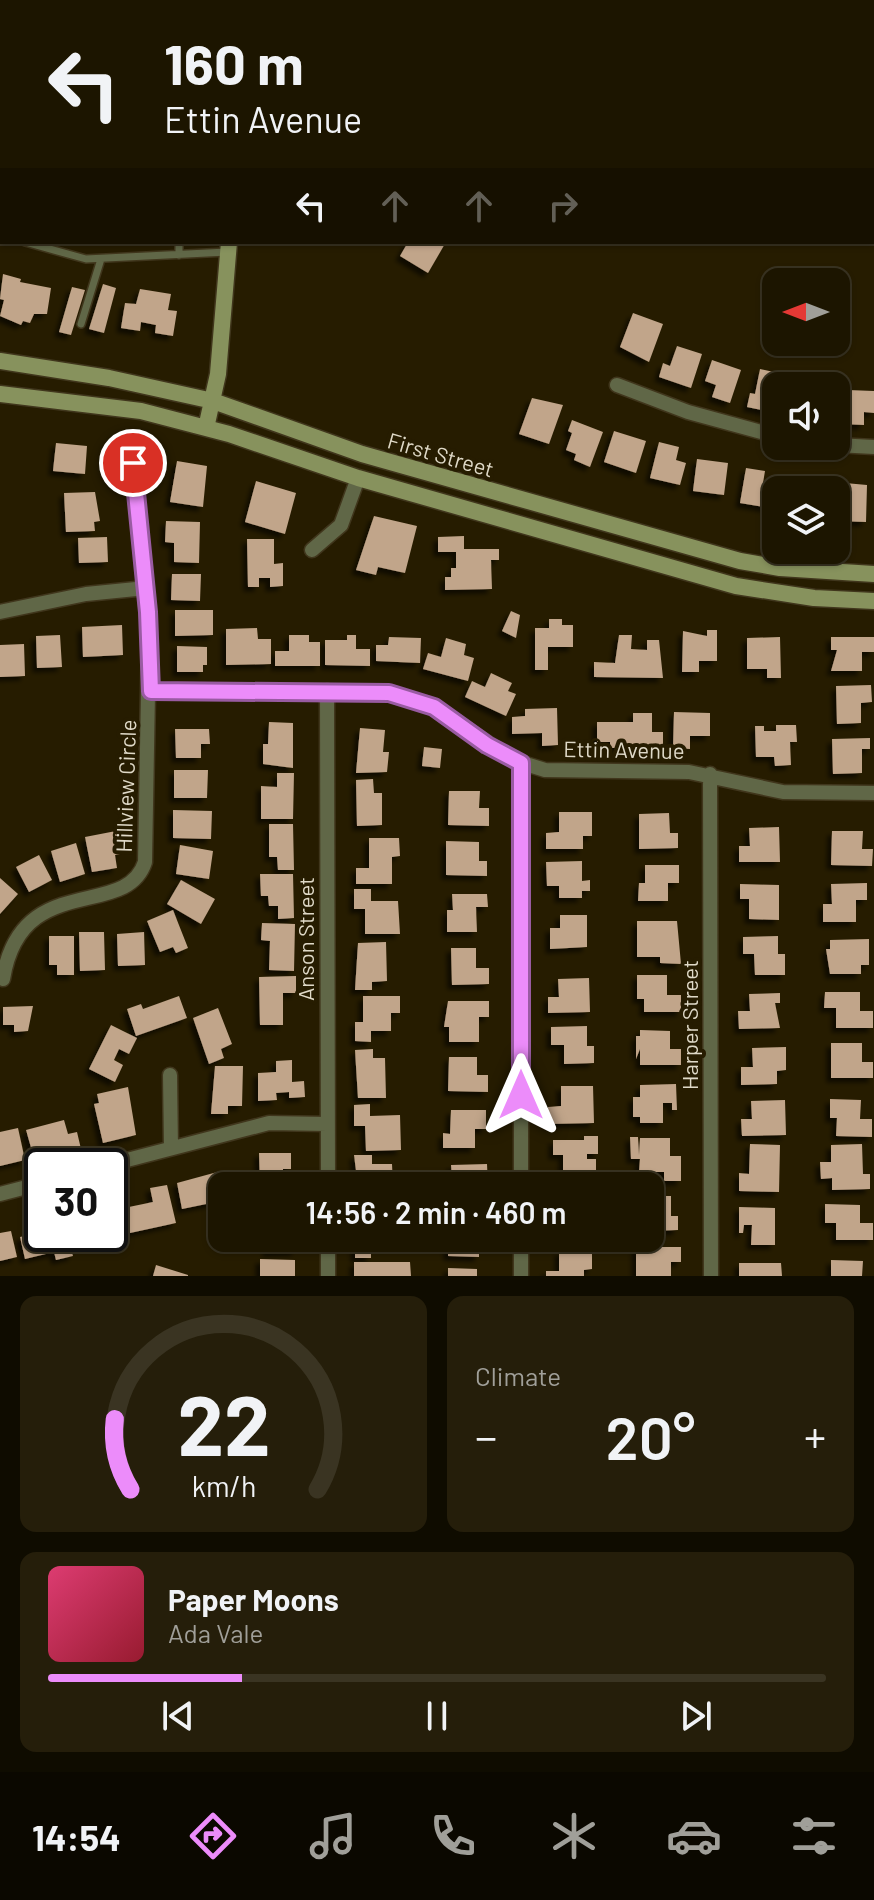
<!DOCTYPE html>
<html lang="en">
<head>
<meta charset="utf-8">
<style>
	:root { --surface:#1c1500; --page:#251e0a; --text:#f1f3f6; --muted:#a09f99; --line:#3a3422; --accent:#ec8cfa }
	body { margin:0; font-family:Barlow,sans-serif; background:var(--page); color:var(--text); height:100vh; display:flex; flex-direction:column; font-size:30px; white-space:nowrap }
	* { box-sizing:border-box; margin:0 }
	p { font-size:26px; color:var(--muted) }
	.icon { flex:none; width:44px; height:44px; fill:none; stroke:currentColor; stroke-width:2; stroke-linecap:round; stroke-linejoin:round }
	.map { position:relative; height:1276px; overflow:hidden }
	.details { display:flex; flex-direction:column; gap:20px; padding:20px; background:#0f0c00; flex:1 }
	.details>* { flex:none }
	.hud { position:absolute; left:0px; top:0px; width:874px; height:244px; box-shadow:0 2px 6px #0004,0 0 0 2px var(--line); background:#1c1500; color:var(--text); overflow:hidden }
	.needle { width:52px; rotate:270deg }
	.buttons { position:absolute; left:762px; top:268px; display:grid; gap:16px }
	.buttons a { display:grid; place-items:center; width:88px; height:88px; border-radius:16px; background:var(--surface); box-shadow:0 2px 6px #0004,0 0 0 2px var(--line); font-size:40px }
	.speed { position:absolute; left:24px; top:1148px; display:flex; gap:16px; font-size:40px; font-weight:700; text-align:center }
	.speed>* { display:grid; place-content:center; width:104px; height:104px; border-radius:50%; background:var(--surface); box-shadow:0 2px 6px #0004,0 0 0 2px var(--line); line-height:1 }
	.speed .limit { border:4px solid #111; border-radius:12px; background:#fff; color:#111 }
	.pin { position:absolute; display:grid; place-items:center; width:68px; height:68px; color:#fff; margin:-34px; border:4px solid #fff; border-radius:50%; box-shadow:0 2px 8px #0007 }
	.me { position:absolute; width:88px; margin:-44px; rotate:0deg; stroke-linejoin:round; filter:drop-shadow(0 0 6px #0008) }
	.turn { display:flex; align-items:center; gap:28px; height:168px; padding:0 32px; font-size:36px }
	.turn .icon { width:104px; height:104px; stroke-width:2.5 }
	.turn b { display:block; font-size:56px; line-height:68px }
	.lanes { display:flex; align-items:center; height:76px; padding:0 32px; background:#0003; justify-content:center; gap:40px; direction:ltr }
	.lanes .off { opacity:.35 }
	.big { font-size:60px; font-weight:600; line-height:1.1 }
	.details .tile { flex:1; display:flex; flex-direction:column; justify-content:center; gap:12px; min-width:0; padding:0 28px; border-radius:16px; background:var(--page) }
	.details .dial { align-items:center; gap:0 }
	.dial svg { height:208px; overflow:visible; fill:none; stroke:var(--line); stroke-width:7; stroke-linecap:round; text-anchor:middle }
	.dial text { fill:var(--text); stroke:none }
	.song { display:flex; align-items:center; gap:24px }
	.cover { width:96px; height:96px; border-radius:12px; background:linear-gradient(135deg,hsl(340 70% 55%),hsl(350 70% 35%)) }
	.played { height:8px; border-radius:4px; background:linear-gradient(90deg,var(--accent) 25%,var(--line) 25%) }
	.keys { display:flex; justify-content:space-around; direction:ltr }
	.heat { display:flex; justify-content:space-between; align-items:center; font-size:44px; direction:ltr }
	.details .tiles { flex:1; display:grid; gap:20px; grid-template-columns:1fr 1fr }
	.tile:last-child { grid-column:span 2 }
	.trip { position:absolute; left:208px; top:1172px; width:456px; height:80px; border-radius:16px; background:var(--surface); box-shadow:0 2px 6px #0004,0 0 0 2px var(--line); font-weight:600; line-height:80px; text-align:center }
	.tabs { display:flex; height:128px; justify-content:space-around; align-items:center; background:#0b0800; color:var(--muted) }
	.tabs .icon { width:56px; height:56px }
	.tabs .on { color:var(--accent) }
	.tabs b { font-size:36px; color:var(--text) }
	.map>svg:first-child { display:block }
	.building { fill:#c1a58a; filter:url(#shadow) }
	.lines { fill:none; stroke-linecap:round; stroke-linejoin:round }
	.lane-casing { stroke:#40361c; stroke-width:10 }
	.street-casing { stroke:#40361c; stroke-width:17 }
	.secondary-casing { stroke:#40361c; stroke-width:19 }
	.lane { stroke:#606747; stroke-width:7 }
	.street { stroke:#606747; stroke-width:14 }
	.secondary { stroke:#87925d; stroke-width:16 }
	.route-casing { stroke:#995ba2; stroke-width:20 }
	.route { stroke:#ec8cfa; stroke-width:14 }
	.labels { text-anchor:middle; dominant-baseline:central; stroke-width:8; stroke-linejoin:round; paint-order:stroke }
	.street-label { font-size:22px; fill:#dfd9c7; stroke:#261c00 }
</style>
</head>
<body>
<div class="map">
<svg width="874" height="1276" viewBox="0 0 874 1276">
	<defs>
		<filter id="shadow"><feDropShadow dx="-4.5" dy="4.5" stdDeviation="2" flood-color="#0009"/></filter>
	</defs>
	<rect width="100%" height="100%" fill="#261c00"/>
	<path class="building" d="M408,242H446L428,273L400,256Z
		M3,274L21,279L20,282L51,288L47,314H34L30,323L23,321L21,325L0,316L4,300L0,299Z
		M103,284L116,288L104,333L89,329Z
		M72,287L85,290L71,335L59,332Z
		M140,289L171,294L168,310L177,311L173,336L155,333L156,325L141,322L140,331L121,328L125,303L136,304Z
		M633,313L663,324L649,362L620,347Z
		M677,346L702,354L691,388L659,377L663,363L670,366Z
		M712,360L741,370L730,403L712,397L716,385L705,381Z
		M760,369L788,375L786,386H776V413L747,407L750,393L755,394Z
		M848,390L874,391V413L864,412V425L842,424V414H847Z
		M532,398L563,405L549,444L519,434Z
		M572,420L603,432L590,467L574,460L576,454L566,450L572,433L568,431Z
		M614,431L646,441L636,473L604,462Z
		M659,442L679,447L676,460L686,463L680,485L650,478Z
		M56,443L87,446L85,474L53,471Z
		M697,459L728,463L724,495L693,491Z
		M177,461L207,466L203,507L170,502Z
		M746,468L765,471L763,483L774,485L770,508L740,503Z
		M787,477L820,481L819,490H785Z
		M256,481L296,493L285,534L245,522Z
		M834,482L867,485L866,522L838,521L839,499Z
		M95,492L100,521L94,522L95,531L66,532L64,493Z
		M374,516L417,526L405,573L378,567L376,575L356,570Z
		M166,521L200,522L199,563L174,562V543L165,542Z
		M464,536V549H499V560H491L492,589L445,590V577H451V568H456V552H438V537Z
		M107,537L108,562L79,563L78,538Z
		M247,539H274V564L283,563V586L270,587V578H259V587H248Z
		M172,574H201L200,601L171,600Z
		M175,610H213V635L175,636Z
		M511,611L520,615L516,638L502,631Z
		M549,619H562V625H573V647H548V670H535V628H549Z
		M122,625L123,655L83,657L82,627Z
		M257,628L258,639H271V664L226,665V629Z
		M707,630H717V661H699V672H682L683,631L707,636Z
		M60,635L62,667L37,668L36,636Z
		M289,635H309V642H320V666H275V651H289Z
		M347,635H356V649H370V666L325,665V640H347Z
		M619,635H632L631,649L647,650V640H659L663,678L594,677V662L615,663Z
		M389,637L421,638L420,663L376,661V645H388Z
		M780,637L781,678H767V669H747V638Z
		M831,637H874V652H862V671H831L837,650H831Z
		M446,638L466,644L464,655L474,658L468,681L423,669L428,653L441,657Z
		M24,644L25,676L0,677V645Z
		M177,646L207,647V665H203V672H177Z
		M491,673L512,683L508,691L516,694L506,716L465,697L472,681L485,687Z
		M871,685L872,702L861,703V723L837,724L836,686Z
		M557,708L558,745L542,746V733L512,734V717L525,716V709Z
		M674,712L710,713V736H690V749L673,748Z
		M633,713H652V732H663V748H610V742H597V722H633Z
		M269,722L293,723V768L263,764V744H268Z
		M776,725H796L797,742H790L791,765L775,766L774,757H756L755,726H764V731H776Z
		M360,728L385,730L383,752H389L387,772L356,773Z
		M175,729H209L210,744H201V758H176Z
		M870,738V749H862V773L833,774L832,739Z
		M424,747L442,749L440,768L422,766Z
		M174,770H208L207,798H174Z
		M277,773H294L293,819H261V786L277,787Z
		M373,779L374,793H382V825L357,826L356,780Z
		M449,791H480L479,808H489V826L448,825Z
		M173,810L212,811L211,839L173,838Z
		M559,812H592V836H583V849H546V833L559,832Z
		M669,813L670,833H678V848L639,849V814Z
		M269,824H293L294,870H278L277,857H269Z
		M779,827L780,862H739V846H750L749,828Z
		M116,831L120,854L115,855L117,868L92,872L85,837Z
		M832,831H863L862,849H873L872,866L831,865Z
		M369,838H399L400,856L392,857V884H356V868H369Z
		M446,841L479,842V861H487V876L446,875Z
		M76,843L85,874L60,882L51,851Z
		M180,845L213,851L209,879L176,874Z
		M39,855L52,880L29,892L16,867Z
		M582,861V881L590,880V891H582V898H559V886H547L546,862Z
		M645,865H679V883H668V901H638L639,883H645Z
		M260,874H293L294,918L278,919V906H269L268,896H261Z
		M0,878L18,894L0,914Z
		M181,880L215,899L201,924L167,904Z
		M867,883V900H856V922H823V904H832L831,884Z
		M740,884L779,885V920L749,919V899H740Z
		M354,889H371V901H398L400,934H365V909H354Z
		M452,894H487L488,907H476L477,932H447V910H453Z
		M173,910L188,948L176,953L173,947L160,952L147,921Z
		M560,915H587V947L550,949V928H560Z
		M637,921H677L681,964L660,963V957H637Z
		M262,923L295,924L294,971L269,970L270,941L261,940Z
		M79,932H104L105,970L80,971Z
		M144,932L145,965L118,966L117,934Z
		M49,936H74V975H57V965H49Z
		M778,936V954H785V975H755L754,954H743V937Z
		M869,939V965H861V974H830L826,949H830V940Z
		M386,942L387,981L372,982V990H355L358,943Z
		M451,948H476V968H489V984L452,985Z
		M637,975H667V995H681V1012H644V999H637Z
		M296,976V993H283V1025H260L259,977Z
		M589,978L590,1012L548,1013V997H559L558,979Z
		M825,992H860V1011H873V1028H836V1008H824Z
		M780,993V1003H775L780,1028L739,1029L738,1011H750L749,994Z
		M179,996L187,1018L136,1036L127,1009L141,1004L143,1009Z
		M363,996H400V1013H391V1031H371V1042L355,1041V1022H363Z
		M448,1001H489V1017H479V1042H449V1027H444Z
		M33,1006L28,1031L14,1032V1025H3V1007Z
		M218,1008L232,1044L221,1049L224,1058L209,1064L193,1018Z
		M111,1025L137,1038L129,1054L119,1049L114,1060L123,1065L115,1082L89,1069Z
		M587,1026V1046H594V1063L564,1064V1045H551V1027Z
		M640,1030L670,1031V1049H681V1065H640V1049L636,1059V1036H640Z
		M831,1043H862V1062H873V1078H831Z
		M786,1047V1070L777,1071V1084L741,1085V1067H753L752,1048Z
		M373,1049V1058H385L386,1098H358L355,1050Z
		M449,1057H477V1075H488V1092L448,1091Z
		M292,1060V1082L304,1081L305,1097L289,1098V1092L276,1093L277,1100L258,1101V1073L276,1072V1061Z
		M215,1066H243L242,1106H228V1114H211Z
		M676,1084L677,1110H672V1103H663V1123H640V1117H633V1097H640V1085Z
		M561,1086H593L594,1123L548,1124V1107L561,1106Z
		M128,1087L136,1135L103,1143L94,1104L99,1103L97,1094Z
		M830,1099L861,1100L860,1119H872V1137L836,1136L837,1118H830Z
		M785,1100L786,1135L742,1136L741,1119H752L751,1101Z
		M370,1104V1116L400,1115L401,1150L366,1151L365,1126H354V1105Z
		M451,1110H486V1129H475V1148H443V1133L450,1134Z
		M64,1120L68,1134L77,1132L81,1149L34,1158L26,1130Z
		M18,1128L25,1160L0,1166V1132Z
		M584,1136H598V1154H587V1159H596V1176H563V1155H553V1140H584Z
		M630,1137H638L639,1155L640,1138H670V1156H681V1181H664V1172H639L640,1159H631Z
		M750,1144L780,1145L779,1192L739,1191V1173L749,1174Z
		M862,1144L863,1174H870V1189L832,1190V1178L821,1179L820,1162H831V1145Z
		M259,1153H291V1169H283V1186H260Z
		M354,1155H372V1164H392L393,1185L358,1186Z
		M487,1164L488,1186H444L443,1180H452L451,1165Z
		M221,1171L224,1186L213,1188L216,1202L182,1209L177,1183Z
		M167,1185L176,1223L130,1233L124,1208L153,1202L150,1188Z
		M650,1196H671V1216H678V1230L650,1231Z
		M825,1204L860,1205V1223H873V1240H836V1223H825Z
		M739,1207L775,1208V1245H751L752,1225H744L743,1233H739Z
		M111,1227L114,1240L96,1245L94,1237L79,1242L77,1234H110Z
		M11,1231L17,1257L0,1261V1233Z
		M42,1232L67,1234L73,1256L56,1260L54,1252L25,1259L20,1237Z
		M267,1238H296V1251L267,1252Z
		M355,1238H390V1246L371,1245V1258H355Z
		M448,1238H479V1257L448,1256Z
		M636,1247H681V1262H671V1276H636Z
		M592,1250V1269L584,1270V1276H546V1271H559V1251Z
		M260,1259L295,1260V1276H260Z
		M831,1260L863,1261L862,1276H831Z
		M354,1262H410L411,1276H354Z
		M739,1263H781L782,1276H739Z
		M156,1265L188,1275V1276H153Z
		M448,1268L477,1269V1276H448Z"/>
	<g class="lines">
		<defs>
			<path id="lane" d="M38,0V2
				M0,42H2
				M0,235L2,236
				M25,242L86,259L227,252
				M179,255V242
				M81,324L101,259"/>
			<path id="street" d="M560,0L562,2
				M376,2V0
				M872,117L874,119
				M617,385L688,412L776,436
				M836,445L874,447
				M312,550L341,525L358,478
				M0,612L86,594L146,588
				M151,691L389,693L434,707L513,760L545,770L689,772L783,792L874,793
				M327,691L328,1186
				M521,763V1186
				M710,774L711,1276
				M3,979C21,869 126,921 145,862L149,636L133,463
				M170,1075L171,1148
				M104,1166L269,1123L327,1124
				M0,1194L42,1183
				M328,1238V1276
				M521,1238V1276"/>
			<path id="secondary" d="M232,0V2
				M0,361L109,378L213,401L362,454L740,561L780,568L874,574
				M0,394L141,411L229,434L358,478L736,586L814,598L874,601
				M206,428L218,374L229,242"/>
		</defs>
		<use href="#lane" class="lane-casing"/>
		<use href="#street" class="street-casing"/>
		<use href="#secondary" class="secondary-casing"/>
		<use href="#lane" class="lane"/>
		<use href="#street" class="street"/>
		<use href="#secondary" class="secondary"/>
	</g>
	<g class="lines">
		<defs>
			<path id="route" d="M133,463L148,612L151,691L389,693L434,707L487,745L521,763V1095"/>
		</defs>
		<use href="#route" class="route-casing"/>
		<use href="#route" class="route"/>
	</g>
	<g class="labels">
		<g class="street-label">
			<text transform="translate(441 454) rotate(16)">First Street</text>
			<text transform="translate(624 749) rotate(1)">Ettin Avenue</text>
			<text transform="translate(125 786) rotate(-88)">Hillview Circle</text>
			<text transform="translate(305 939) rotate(-90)">Anson Street</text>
			<text transform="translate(689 1025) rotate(-90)">Harper Street</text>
		</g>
	</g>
</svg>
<div class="buttons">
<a><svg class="needle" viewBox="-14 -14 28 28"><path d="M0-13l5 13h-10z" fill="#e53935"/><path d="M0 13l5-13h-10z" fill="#a09f99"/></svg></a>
<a><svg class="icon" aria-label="sound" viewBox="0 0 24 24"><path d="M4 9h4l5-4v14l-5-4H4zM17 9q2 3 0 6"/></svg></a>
<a><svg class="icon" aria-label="layers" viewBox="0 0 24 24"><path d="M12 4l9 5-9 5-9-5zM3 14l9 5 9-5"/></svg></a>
</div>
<div class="speed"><div class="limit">30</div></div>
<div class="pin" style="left:133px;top:463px;background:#d93025"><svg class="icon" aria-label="arrive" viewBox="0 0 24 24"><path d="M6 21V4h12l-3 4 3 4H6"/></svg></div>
<svg class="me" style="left:521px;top:1095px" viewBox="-20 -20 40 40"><path d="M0-17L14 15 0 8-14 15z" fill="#ec8cfa" stroke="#fff" stroke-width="4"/></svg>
<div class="trip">14:56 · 2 min · 460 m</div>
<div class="hud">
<div class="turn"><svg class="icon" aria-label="left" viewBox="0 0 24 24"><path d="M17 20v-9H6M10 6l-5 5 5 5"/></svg><div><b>160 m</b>Ettin Avenue</div></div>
<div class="lanes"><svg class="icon" aria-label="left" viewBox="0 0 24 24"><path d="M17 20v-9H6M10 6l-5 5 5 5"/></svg><svg class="icon off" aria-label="ahead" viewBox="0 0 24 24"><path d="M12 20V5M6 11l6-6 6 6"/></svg><svg class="icon off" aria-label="ahead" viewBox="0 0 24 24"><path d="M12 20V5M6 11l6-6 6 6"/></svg><svg class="icon off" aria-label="right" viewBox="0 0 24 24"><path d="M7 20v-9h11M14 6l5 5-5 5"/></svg></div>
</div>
</div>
<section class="details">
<div class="tiles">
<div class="tile dial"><svg viewBox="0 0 100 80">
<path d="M14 69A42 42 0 1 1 86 69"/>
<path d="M14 69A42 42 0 0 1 8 42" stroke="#ec8cfa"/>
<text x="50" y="56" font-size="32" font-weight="700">22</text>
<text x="50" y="72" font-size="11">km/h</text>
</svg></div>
<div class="tile"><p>Climate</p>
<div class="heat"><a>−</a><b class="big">20°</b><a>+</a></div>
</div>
<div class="tile">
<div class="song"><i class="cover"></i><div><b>Paper Moons</b><p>Ada Vale</p></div></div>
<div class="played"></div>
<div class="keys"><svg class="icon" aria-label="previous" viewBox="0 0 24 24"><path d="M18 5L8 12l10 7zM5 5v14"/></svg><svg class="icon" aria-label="pause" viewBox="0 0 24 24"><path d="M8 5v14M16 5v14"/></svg><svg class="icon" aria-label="next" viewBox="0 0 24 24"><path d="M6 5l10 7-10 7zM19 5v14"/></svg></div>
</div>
</div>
</section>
<nav class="tabs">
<b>14:54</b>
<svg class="icon on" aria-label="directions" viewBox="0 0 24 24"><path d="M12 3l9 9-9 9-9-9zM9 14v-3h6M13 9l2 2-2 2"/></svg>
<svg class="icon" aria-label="music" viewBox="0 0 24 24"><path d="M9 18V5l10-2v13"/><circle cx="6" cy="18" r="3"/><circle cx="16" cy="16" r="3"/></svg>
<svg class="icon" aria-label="phone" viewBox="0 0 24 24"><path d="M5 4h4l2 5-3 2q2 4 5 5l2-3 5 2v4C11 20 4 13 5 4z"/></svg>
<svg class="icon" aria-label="climate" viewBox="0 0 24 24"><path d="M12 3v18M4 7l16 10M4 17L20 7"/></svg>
<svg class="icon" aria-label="car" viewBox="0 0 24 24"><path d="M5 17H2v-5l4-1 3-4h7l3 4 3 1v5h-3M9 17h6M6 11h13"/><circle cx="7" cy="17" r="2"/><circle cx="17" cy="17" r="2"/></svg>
<svg class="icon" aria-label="filters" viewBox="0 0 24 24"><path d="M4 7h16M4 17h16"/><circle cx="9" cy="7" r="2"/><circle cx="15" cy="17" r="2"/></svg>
</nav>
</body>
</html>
